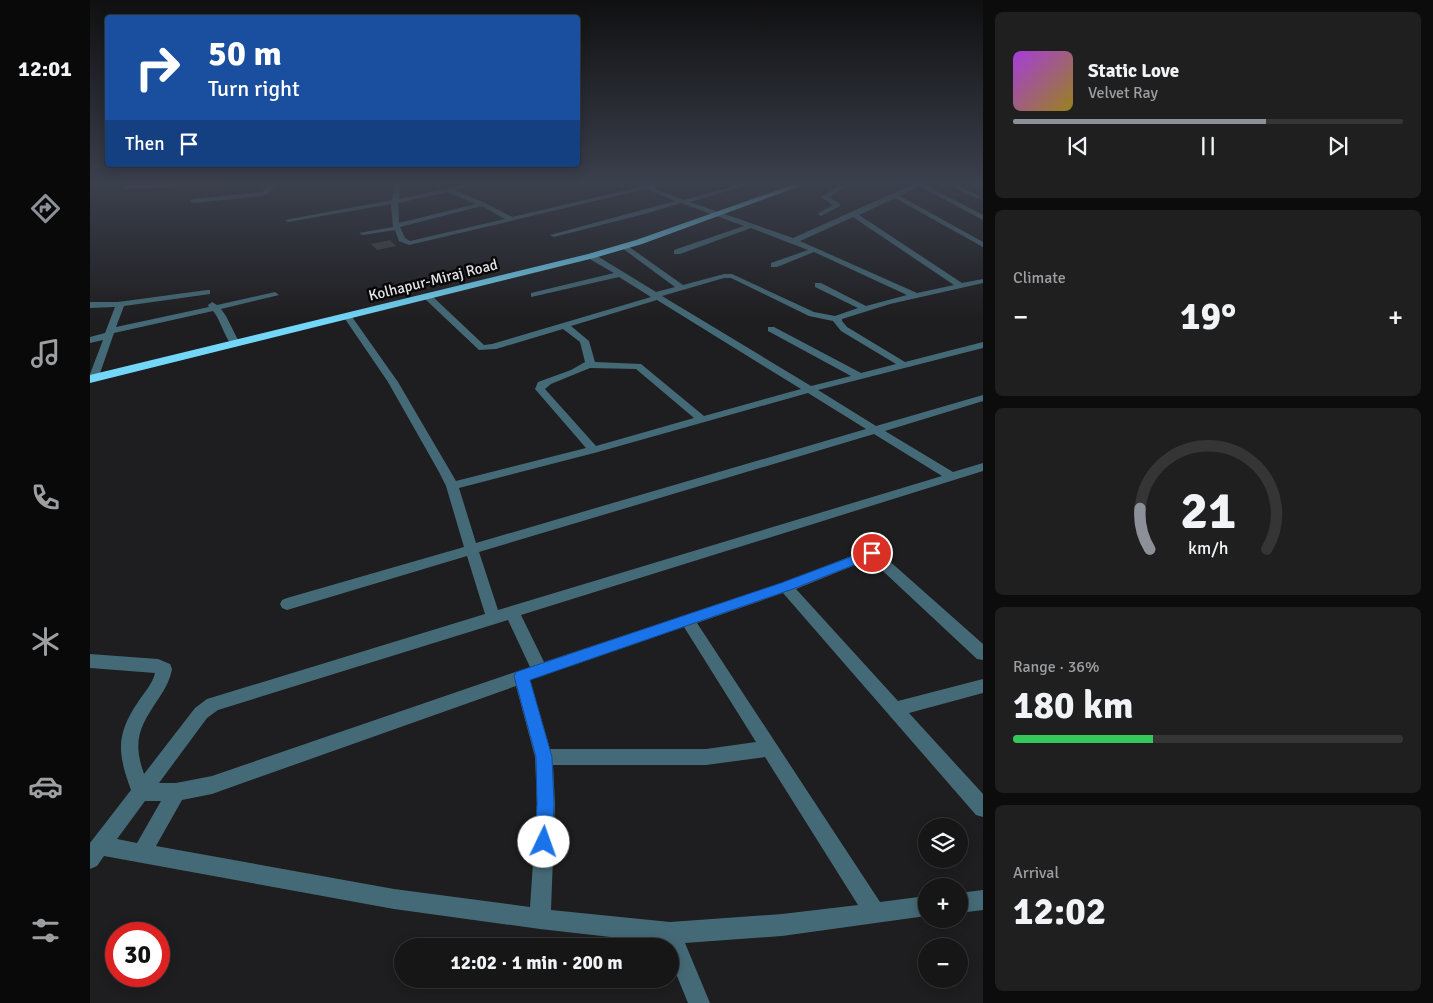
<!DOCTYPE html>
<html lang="en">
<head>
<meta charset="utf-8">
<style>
	:root { --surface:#161617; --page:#1f1f20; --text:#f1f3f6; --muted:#9e9fa1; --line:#353536; --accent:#8c9099 }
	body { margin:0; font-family:Signika,sans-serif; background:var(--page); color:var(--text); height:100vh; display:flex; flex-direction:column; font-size:19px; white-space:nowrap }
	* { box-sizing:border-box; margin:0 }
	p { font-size:16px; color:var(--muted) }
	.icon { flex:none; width:28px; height:28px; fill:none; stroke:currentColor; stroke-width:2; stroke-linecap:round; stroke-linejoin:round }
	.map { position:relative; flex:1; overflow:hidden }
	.sheet { display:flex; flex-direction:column; gap:12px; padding:12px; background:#0c0c0d; width:450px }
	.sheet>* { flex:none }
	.hud { position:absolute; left:15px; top:15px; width:475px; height:152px; border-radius:5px; box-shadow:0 2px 12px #0003,0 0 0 1px var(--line); background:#1a4fa0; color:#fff; overflow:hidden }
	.tools { position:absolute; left:828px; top:818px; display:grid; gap:10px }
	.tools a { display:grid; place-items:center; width:50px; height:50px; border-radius:50%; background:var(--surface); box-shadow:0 2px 12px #0003,0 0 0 1px var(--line); font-size:25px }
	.speed { position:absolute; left:15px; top:922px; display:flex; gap:10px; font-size:25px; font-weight:700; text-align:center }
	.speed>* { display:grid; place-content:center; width:65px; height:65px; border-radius:50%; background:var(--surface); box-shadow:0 2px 12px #0003,0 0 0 1px var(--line); line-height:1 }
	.speed .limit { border:8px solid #d22; background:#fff; color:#111 }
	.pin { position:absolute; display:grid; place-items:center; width:42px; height:42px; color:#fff; margin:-21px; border:2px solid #fff; border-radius:50%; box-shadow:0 1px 5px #0007 }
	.me { position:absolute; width:55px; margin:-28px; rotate:3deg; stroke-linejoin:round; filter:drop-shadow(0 0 4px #0008) }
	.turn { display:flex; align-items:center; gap:18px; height:105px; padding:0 20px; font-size:22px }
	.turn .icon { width:65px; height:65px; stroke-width:2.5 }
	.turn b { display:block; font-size:35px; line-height:42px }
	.then { display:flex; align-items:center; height:48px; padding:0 20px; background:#0003; gap:10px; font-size:19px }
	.big { font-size:38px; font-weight:700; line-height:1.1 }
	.sheet .card { flex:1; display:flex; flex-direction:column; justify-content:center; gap:8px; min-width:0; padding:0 18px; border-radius:8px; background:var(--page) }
	.sheet .dial { align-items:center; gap:0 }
	.dial svg { height:130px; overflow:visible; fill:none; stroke:var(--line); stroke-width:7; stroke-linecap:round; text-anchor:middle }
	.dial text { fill:var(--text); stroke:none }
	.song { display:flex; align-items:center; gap:15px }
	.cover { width:60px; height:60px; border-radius:8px; background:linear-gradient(135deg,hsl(280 70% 55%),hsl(50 70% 35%)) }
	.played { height:5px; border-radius:2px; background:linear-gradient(90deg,var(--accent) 65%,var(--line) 65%) }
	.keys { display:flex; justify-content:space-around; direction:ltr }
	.heat { display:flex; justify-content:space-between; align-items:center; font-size:28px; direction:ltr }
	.charge { height:8px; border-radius:4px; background:linear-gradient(90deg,#34c759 36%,var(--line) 0) }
	.trip { position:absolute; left:304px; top:938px; width:285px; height:50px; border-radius:25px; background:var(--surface); box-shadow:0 2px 12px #0003,0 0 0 1px var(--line); font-weight:700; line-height:50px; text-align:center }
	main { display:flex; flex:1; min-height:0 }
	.dock { display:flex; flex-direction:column; width:90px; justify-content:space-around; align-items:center; background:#090909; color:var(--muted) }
	.dock .icon { width:35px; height:35px }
	.dock .on { color:var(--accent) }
	.dock b { font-size:22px; color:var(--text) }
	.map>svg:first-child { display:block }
	.building { fill:#43403e }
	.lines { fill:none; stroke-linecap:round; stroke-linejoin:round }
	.minor { fill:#456a77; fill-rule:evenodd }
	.highway { fill:#72d7f9; fill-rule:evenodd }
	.route { fill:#1a73e8; stroke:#114b97 }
	.labels { text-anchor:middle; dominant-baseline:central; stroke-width:5; stroke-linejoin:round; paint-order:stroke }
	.far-street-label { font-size:15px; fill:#e4e3e5; stroke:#080708 }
</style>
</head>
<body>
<main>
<nav class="dock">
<b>12:01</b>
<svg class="icon on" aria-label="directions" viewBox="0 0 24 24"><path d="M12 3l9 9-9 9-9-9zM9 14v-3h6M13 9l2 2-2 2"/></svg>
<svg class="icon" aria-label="music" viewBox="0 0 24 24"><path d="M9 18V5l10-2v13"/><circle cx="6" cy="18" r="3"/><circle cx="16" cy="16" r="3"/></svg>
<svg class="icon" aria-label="phone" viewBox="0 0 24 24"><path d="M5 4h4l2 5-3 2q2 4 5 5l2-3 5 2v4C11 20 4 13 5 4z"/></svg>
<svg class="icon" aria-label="climate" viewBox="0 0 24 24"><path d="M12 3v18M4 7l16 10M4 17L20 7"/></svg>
<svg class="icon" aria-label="car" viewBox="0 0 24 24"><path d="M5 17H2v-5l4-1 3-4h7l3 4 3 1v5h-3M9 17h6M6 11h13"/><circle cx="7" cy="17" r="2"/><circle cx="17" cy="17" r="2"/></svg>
<svg class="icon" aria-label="filters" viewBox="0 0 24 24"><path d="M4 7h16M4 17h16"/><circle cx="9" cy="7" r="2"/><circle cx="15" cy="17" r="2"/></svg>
</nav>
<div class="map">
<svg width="893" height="1003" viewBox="0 0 893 1003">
	<rect width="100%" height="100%" fill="#1e1d1f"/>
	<path class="building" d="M300,240L306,246L287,250L281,244Z"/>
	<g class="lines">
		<path class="minor" d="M16,182H22L16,186L13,184Z
			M137,182H166L163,184L36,189L33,187L36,185Z
			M181,182H187L178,194L172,196L103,203L100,201L103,199L172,192Z
			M305,182H311L309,199L389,182H398L397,183L364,190L395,203L422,217L550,187L540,182H547L557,185L580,182L563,188L594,200L659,182H667L600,202L703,238L828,182H835L834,184L893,215V220L891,219L829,186L810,196L893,242V247L805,198L769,215L872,283L893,279V283L800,304L752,319V321L757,327L815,362L893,342V348L728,390L786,426L893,395V401L795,431L863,472L893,463V471L431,615L454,662L691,583L777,550H787L893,644V660L887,659L780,559L706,589L808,701L893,679V693L819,713L893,794V817L886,815L693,593L607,623L790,902L836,896V916L692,936L595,943L620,1003H598L580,959V946H575L573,943L450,929L304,909L14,856L7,866L0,869V843L41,790C28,754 25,736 48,702C54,693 63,683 65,673L0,668V654L68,659L80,664L82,669C80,680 75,689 69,698C50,726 42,740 54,774L105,708L117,699L395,614L377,556L197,610L192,608L190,604L192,600L197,598L374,547L356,486L349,472L298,382L253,316L254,314H260L308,382L366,481L496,448L445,389L448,382L481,370L495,362L490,342L473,329L406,349L389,350L335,299V295H341L394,345L402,344L561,297L529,277L441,297V293L524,273L498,258V254H504L566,292L585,287L532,248L531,246L535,244L593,285L634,274H642L724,312L745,316L768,308L725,287V283H731L776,306L817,295L724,252L687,267H681V263L718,250L661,228L590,254H584V250L654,226L591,203L558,213L464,237L460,235L585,201L556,189L319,245L309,241L305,230L273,235L269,233L303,227L301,204L198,222L195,220L302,200ZM357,192L386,204L309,223L308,203ZM392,206L415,219L320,241L315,238L310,227ZM763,217L864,285L827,293L710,241ZM634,278H641L719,316L743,321L751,331L806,364L771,373L684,327H678V331L761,376L721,386L572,296ZM567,300L711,389L614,416L551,364L505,362L499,341L481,326ZM500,368L546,369L604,418L506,446L455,389L461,384ZM718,393L776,429L386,543L369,488L508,452ZM784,434L852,476L408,610L389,552ZM418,620L440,667L122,776L86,783H69L117,718L128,710ZM594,627L666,742L616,749H460L440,680ZM426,686L445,757L447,804L440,907L304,889L66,846L92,800L122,794ZM675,757L768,905L692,914L580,922L461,910L465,804L463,765H616ZM55,801H71L47,843L27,839Z
			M481,182H490L473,187L470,185Z
			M736,182H744L756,186L739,197L750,204V206L731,216L728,214L729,213L743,205L731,197L748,186Z
			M853,182H860L892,197L887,198Z
			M117,290H120V294L34,306L26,327L119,307L118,305L122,302L127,305L185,292L189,295L131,309L136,316L150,344L145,347C136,343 131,320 123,311L24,333L8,379L7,381H0V374L13,340L0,343V337L15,333L25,307L0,308V302H28Z
			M893,890V910L869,913V893Z"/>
		<path class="highway" d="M711,182H721L552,244L504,258L0,383V375L498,254L546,240Z"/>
	</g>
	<linearGradient id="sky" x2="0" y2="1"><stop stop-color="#101011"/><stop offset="0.57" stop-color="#3b404d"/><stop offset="1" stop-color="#3b404d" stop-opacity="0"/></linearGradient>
	<rect width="893" height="322" fill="url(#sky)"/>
	<path class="route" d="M782,549L788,553L787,556L700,590L440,680L462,757L464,804L462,842L460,849L454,851L447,849L445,842L447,804L446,757L424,676L426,672L691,583Z"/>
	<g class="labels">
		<g class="far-street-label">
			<text transform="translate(343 280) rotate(-14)">Kolhapur-Miraj Road</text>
		</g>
	</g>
</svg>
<div class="tools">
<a><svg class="icon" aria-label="layers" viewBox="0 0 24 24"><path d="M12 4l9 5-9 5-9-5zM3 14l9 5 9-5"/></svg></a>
<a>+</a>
<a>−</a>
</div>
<div class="speed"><div class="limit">30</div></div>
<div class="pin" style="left:782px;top:553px;background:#d93025"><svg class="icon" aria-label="arrive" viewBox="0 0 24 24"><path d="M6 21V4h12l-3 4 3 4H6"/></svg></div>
<svg class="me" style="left:454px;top:842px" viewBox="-20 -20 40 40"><circle r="19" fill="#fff"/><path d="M0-13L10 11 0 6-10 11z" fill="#1a73e8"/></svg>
<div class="trip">12:02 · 1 min · 200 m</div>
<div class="hud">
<div class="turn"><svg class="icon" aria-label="right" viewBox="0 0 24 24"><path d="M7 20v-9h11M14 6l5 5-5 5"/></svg><div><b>50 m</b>Turn right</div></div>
<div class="then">Then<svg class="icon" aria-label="arrive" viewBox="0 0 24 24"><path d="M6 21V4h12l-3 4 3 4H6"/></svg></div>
</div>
</div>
<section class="sheet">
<div class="card">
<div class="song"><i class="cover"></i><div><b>Static Love</b><p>Velvet Ray</p></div></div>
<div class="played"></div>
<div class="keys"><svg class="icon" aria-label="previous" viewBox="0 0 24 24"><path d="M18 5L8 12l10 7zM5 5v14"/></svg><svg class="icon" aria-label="pause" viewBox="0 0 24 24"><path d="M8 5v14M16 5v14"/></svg><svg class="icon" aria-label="next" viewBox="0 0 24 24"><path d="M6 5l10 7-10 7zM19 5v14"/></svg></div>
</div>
<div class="card"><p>Climate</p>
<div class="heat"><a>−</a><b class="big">19°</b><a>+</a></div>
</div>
<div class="card dial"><svg viewBox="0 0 100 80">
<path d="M14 69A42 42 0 1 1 86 69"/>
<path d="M14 69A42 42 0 0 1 8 44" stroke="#8c9099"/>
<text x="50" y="56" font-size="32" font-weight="700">21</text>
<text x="50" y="72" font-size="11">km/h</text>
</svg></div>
<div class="card"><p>Range · 36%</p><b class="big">180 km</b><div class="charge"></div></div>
<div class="card"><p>Arrival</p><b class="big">12:02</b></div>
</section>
</main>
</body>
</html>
